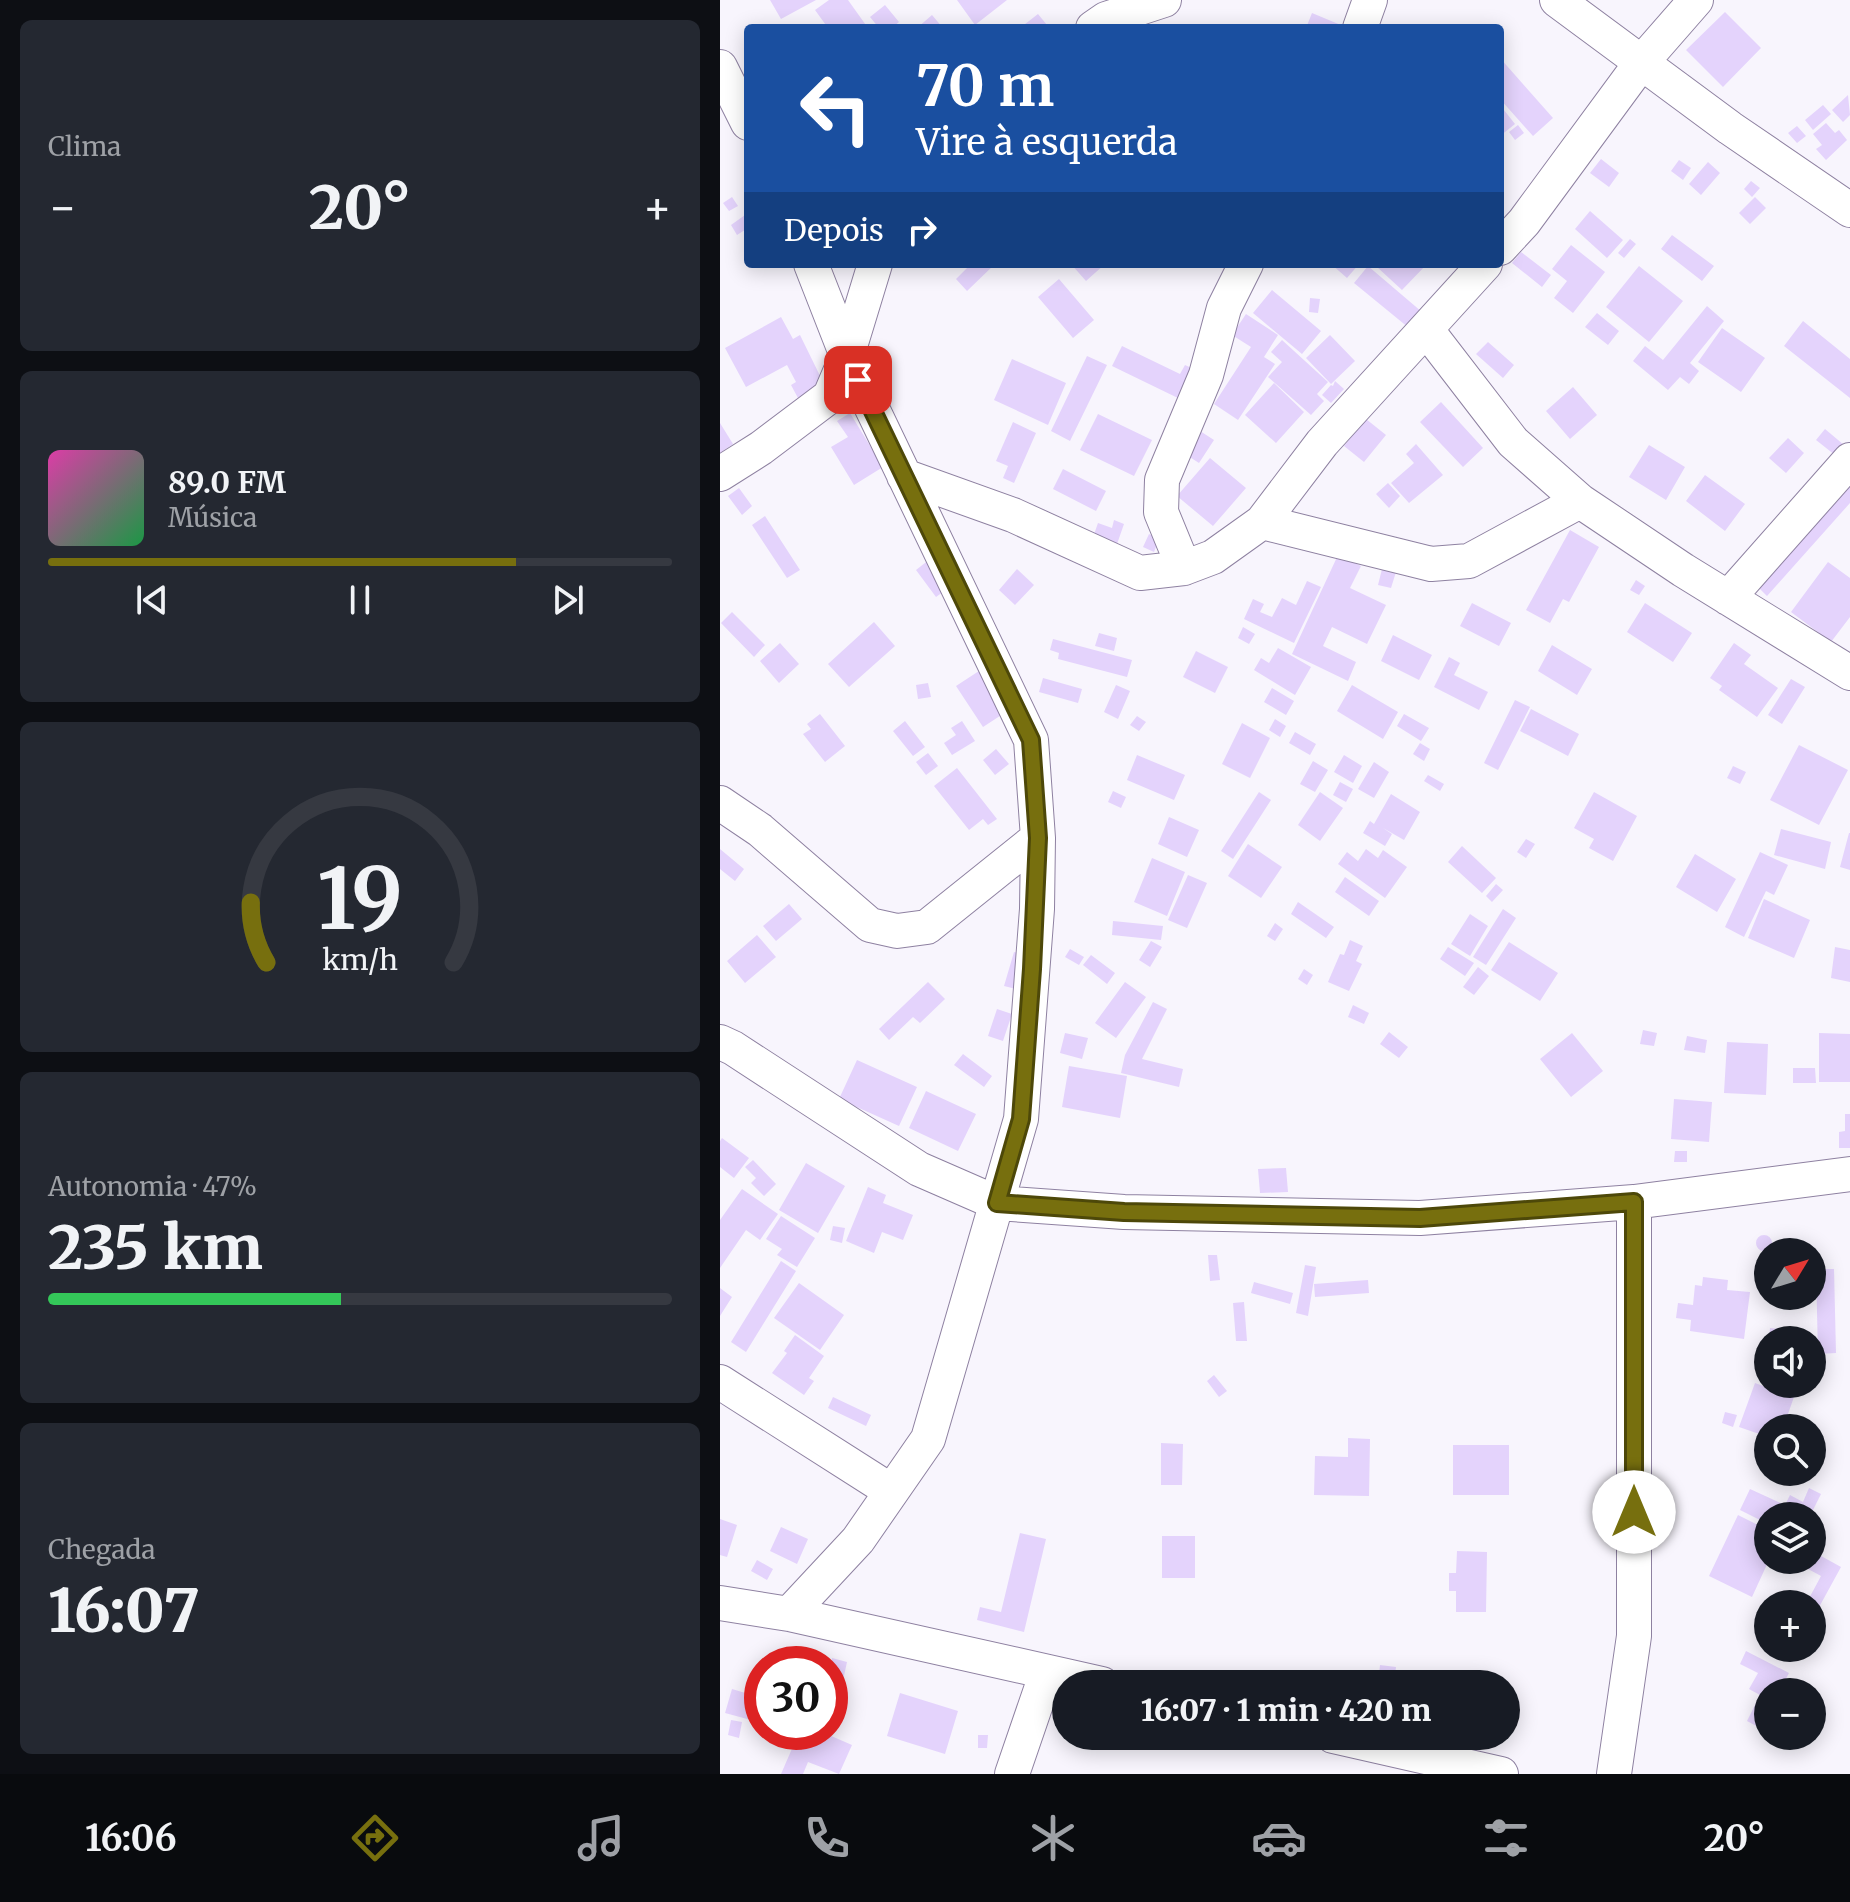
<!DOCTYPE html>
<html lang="pt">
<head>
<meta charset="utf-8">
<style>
	:root { --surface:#171b24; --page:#242831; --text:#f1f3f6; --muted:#9ea1a6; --line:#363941; --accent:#776f0e }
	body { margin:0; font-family:Merriweather,serif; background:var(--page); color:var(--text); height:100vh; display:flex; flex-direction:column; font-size:30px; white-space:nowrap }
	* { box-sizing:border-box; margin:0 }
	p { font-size:26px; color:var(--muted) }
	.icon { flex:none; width:44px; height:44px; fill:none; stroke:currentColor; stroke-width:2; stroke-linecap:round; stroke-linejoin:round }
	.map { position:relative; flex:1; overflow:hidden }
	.drawer { display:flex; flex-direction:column; gap:20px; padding:20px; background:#0d0f14; width:720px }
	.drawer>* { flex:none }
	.guide { position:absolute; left:24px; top:24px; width:760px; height:244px; border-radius:8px; box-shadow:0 4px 20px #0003; background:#1a4fa0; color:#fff; overflow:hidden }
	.needle { width:52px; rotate:52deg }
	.fabs { position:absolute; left:1034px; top:1238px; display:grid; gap:16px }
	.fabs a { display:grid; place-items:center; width:72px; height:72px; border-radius:50%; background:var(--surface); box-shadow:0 4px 20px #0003; font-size:40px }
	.speed { position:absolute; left:24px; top:1646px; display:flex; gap:16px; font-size:40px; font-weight:700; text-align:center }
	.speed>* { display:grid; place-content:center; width:104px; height:104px; border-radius:50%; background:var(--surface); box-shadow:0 4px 20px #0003; line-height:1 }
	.speed .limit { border:12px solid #d22; background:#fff; color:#111 }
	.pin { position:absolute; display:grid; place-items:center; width:68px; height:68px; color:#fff; margin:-34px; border-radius:16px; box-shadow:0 4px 12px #0006 }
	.me { position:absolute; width:88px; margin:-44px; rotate:0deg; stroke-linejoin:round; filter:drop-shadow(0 0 6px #0008) }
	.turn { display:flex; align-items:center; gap:28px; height:168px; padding:0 40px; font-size:36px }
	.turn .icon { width:104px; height:104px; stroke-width:2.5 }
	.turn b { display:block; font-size:56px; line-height:68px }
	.then { display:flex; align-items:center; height:76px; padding:0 40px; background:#0003; gap:16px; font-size:30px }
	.big { font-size:60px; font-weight:800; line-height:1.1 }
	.drawer .card { flex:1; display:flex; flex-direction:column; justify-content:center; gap:12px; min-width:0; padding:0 28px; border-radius:12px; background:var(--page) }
	.drawer .dial { align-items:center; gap:0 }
	.dial svg { height:208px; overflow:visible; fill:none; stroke:var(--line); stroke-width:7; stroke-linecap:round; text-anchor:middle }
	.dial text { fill:var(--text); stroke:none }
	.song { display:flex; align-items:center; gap:24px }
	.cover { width:96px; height:96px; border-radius:12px; background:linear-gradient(135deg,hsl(320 70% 55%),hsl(140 70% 35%)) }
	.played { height:8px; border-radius:4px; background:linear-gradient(90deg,var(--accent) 75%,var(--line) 75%) }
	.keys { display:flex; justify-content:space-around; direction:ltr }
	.heat { display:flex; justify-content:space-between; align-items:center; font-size:44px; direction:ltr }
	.charge { height:12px; border-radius:6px; background:linear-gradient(90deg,#34c759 47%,var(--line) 0) }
	.trip { position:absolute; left:332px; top:1670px; width:468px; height:80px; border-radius:40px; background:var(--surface); box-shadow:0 4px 20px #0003; font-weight:800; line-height:80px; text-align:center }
	.tabs { display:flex; height:128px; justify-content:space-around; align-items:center; background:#090b0e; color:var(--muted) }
	.tabs .icon { width:56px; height:56px }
	.tabs .selected { color:var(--accent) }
	.tabs b { font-size:36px; color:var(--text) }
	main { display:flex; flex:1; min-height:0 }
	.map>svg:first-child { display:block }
	.building { fill:#e4d3fc }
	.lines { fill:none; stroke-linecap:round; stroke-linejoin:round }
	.minor-casing { stroke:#8e81a1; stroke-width:36 }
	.minor { stroke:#fff; stroke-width:34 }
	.route-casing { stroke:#4d4809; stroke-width:20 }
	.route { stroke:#776f0e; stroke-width:14 }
</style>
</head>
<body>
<main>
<section class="drawer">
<div class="card"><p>Clima</p>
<div class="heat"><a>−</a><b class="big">20°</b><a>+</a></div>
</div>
<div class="card">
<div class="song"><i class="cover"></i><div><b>89.0 FM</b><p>Música</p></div></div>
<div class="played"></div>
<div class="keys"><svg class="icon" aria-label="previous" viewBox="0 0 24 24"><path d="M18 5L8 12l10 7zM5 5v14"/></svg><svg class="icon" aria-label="pause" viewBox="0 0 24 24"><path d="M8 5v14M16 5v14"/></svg><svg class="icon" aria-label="next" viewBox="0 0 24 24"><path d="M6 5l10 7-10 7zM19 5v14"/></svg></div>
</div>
<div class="card dial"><svg viewBox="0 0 100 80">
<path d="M14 69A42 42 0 1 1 86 69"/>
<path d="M14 69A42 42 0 0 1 8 46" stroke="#776f0e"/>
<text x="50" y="56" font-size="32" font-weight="700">19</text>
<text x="50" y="72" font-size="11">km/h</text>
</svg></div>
<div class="card"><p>Autonomia · 47%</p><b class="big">235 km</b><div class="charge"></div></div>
<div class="card"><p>Chegada</p><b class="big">16:07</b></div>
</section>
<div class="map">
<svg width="1130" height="1774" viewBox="0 0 1130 1774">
	<rect width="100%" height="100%" fill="#f8f5fd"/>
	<path class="building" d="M50,0H96L61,19Z
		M109,0H128L148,28H108L95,10Z
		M237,0H287L255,25Z
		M165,5L179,22L172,28H159L150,17Z
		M1005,12L1041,48L1003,87L966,50Z
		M592,13L628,28H586Z
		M318,14L327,25L323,28H300Z
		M212,15L223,28H197Z
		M780,58L833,118L813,136L780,99Z
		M1128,95L1130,115L1123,122L1112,110Z
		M780,105L795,124L780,136Z
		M1103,105L1111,114L1093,130L1085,120Z
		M1106,123L1115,133L1119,130L1127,140L1106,160L1096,149L1102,145L1093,134Z
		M798,125L804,133L795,140L789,132Z
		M1077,126L1086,136L1077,143L1068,133Z
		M881,159L899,173L889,187L870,173Z
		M959,160L971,168L963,180L951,171Z
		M988,162L1000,173L981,195L969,184Z
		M1031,181L1040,188L1032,197L1024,189Z
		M12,197L18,206L9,211L3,203Z
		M1035,197L1046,208L1030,224L1019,213Z
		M870,211L903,240L887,258L855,229Z
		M25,215L28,228L17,235L11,225Z
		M952,235L994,266L982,281L941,249Z
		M910,239L916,244L904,258L898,253Z
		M851,245L885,272L853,313L834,298L847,281L832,269Z
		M801,252L831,275L822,287L792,263Z
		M251,264H275L247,291L236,279Z
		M351,264H385L366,281Z
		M611,264H639L627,278Z
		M659,264H707L682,290L657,267Z
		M648,266L702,312L689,328L634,283Z
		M919,266L963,301L929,342L886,307Z
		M339,279L374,320L353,338L318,297Z
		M552,290L601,331L582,354L533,313Z
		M590,298L600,299L598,313L589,312Z
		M987,306L1004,321L970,363L979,371L969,384L960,377L948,390L913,361L925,346L943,360Z
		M877,313L899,331L888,345L865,327Z
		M526,314L558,335L544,357L555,364L518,420L494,404L531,347L512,335Z
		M61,317L73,339L80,335L104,384L78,398L71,385L76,382L67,365L26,387L5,348Z
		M1083,321L1130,359V398L1064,346Z
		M1002,328L1045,358L1021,392L978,362Z
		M610,335L635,361L611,384L586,358Z
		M562,340L608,382L597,394L604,401L591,415L548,377L562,362L551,352Z
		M768,342L794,365L783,378L756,354Z
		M402,346L460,374L465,365L476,370L462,400L392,366Z
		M367,356L387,365L350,441L331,431Z
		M292,359L346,383L328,425L274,400Z
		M615,381L624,389L611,403L602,395L611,385L613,386Z
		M554,383L584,412L556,443L525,415Z
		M853,387L877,415L850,439L826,411Z
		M721,402L763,448L743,467L700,422Z
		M130,413L163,467L134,485L111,447L128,437L117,421Z
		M378,414L432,440L414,476L360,450Z
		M646,419L666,435L644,462L624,446Z
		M293,422L316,433L294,483L283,478L288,466L276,461Z
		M0,423L13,444L0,453Z
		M1105,429L1124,445L1115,455L1096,440Z
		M480,431L494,440L479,463L465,454Z
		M1068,438L1084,453L1066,473L1049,458Z
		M696,444L723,475L689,503L671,483L694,463L686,454Z
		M929,445L965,467L946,500L909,477Z
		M490,458L526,488L493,526L457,496Z
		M343,469L386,491L376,511L333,489Z
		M985,475L1025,504L1005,531L966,501Z
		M1130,475V503L1047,596L1034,583Z
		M668,483L680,496L669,508L656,494Z
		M19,488L32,506L22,515L8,496Z
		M45,516L80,570L67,578L32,525Z
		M394,520L404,524L397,544L372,540L378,523L392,528Z
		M850,530L879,547L849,602L843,599L830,623L806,610Z
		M429,534L439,539L434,552L423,547Z
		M618,555L641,566L630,588L666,605L647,644L612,627L603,646L636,662L628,681L572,654Z
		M210,559L230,587L216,597L196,570Z
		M1108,562L1130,578V617L1111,642L1071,612Z
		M297,569L314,585L295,605L279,590Z
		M662,569L676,572L671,588L658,585Z
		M916,580L925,586L919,595L910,590Z
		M587,581L601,587L574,643L524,619L533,599L544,604L540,612L552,617L562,598L576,605Z
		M752,603L791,623L779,646L740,626Z
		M925,603L972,633L953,662L907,632Z
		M12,612L45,645L34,657L1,623Z
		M154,622L175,646L129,687L108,664Z
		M523,627L535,634L529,644L518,638Z
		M379,633L397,638L394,651L375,646Z
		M673,635L712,655L699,680L661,661Z
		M333,639L412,660L407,677L338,659L339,653L330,650Z
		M60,643L79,664L59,683L40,661Z
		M1014,643L1031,655L1024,664L1058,688L1037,717L999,690L1002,686L990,678Z
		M832,645L872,669L857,695L818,671Z
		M558,648L591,667L575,695L534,670L541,658L549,663Z
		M476,651L508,667L495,693L463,677Z
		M729,657L740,663L734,675L768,692L759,710L714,687Z
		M259,671L286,712L263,727L236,686Z
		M323,678L362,689L358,703L319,692Z
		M1071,679L1085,687L1062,724L1048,715Z
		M208,683L211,697L198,699L196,685Z
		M396,685L410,691L398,719L384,712Z
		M632,685L678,712L663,739L617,711Z
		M552,688L574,701L566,715L544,702Z
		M795,700L810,707L778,770L764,763Z
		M811,709L859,734L848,756L800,731Z
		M100,714L125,746L105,762L83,734L91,729L87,724Z
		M684,714L709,728L701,741L677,726Z
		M417,716L426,722L419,731L410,725Z
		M555,719L566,726L560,737L549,730Z
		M185,721L205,747L193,756L173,731Z
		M242,721L255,741L232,755L224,743L236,735L231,728Z
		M522,723L550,738L530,778L502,764Z
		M575,732L596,744L590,755L569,743Z
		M700,743L710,749L704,761L693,754Z
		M1079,745L1128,770L1099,825L1050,800Z
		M276,749L289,764L275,775L263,760Z
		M208,753L218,766L206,775L196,762Z
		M417,755L465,775L454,800L407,780Z
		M624,755L642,766L633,783L614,772Z
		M593,761L608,770L595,792L580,784Z
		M654,762L669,772L654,798L638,789Z
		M1013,766L1026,772L1020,784L1007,778Z
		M237,768L277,819L268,825L263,819L249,830L214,786Z
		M708,775L724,784L720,791L704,781Z
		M620,782L633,789L626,802L613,795Z
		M393,791L406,797L401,808L388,802Z
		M539,792L551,800L513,859L501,851Z
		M600,792L623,808L600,841L578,825Z
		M874,792L917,816L893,861L869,848L874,839L854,828Z
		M671,794L700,812L684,840L663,828L672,834L665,846L643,833L650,821L654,824Z
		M449,817L479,830L467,857L438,844Z
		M1061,829L1111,842L1105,869L1054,855Z
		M1129,833H1130V870L1120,867Z
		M806,839L815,844L806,858L797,852Z
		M528,844L562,867L541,898L508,876Z
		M742,846L776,878L762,893L728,862Z
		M0,849L24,869L15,881L0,869Z
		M646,849L658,858L663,850L687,867L665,898L618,864L627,852L638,861Z
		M1040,852L1068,865L1054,895L1046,891L1024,937L1005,927Z
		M975,854L1016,879L997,912L956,887Z
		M432,858L465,872L447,916L414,902Z
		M468,875L487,883L467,928L448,920Z
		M625,877L659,901L649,916L615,892Z
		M776,884L783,890L772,902L766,896Z
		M1044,899L1090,920L1074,958L1028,938Z
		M578,902L614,927L606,938L571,914Z
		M69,904L82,919L56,941L43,926Z
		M783,909L796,918L766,965L753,957Z
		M750,914L768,926L750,956L731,944Z
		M393,921L443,926L441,940L392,935Z
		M555,923L563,929L555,941L547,936Z
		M37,935L56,957L25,983L7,961Z
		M630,940L643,946L636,961L642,964L629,991L608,982L620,954L624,955Z
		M431,941L442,947L430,967L419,960Z
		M789,942L838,973L820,1001L771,970Z
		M728,947L754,963L745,976L720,959Z
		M1115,947L1130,950V982L1111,978Z
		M350,949L364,957L359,965L345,957Z
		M294,952L305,955L296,989L284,986Z
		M371,955L395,973L387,984L363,965Z
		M758,967L769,976L754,995L743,987Z
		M584,969L593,975L587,985L578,979Z
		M208,982L225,999L200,1023L193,1017L169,1040L159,1029Z
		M405,982L426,997L396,1038L375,1023Z
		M433,1002L447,1009L422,1059L463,1069L459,1087L401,1073L405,1055Z
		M633,1005L649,1013L644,1024L628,1017Z
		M277,1009L292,1014L283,1041L268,1036Z
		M923,1030L937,1033L934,1046L920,1044Z
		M669,1032L688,1047L679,1058L660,1044Z
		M345,1033L368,1038L362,1059L340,1053Z
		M852,1033L883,1071L851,1097L820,1059Z
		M1099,1033L1130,1034V1082H1099Z
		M967,1036L987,1040L985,1053L964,1050Z
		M1007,1042L1048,1044L1046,1095L1004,1093Z
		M243,1054L272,1076L264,1087L234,1065Z
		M137,1060L197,1087L179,1126L119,1099Z
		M349,1066L407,1076L400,1118L342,1107Z
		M1073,1068H1095L1096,1083H1073Z
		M206,1091L256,1114L238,1151L189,1128Z
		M954,1099L992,1102L989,1142L951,1139Z
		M1125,1114H1130V1148H1119V1132L1125,1131Z
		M2,1138L29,1158L14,1178L0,1167V1141Z
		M955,1151H967V1162H954Z
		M33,1160L56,1184L44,1196L31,1183L36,1178L25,1167Z
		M86,1163L125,1186L98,1233L59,1210Z
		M566,1168L568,1192L540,1193L538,1169Z
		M148,1187L166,1195L163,1203L193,1215L183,1240L162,1232L154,1253L126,1241Z
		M22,1189L58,1214L40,1240L26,1230L0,1268V1220Z
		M61,1216L95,1238L77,1267L57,1255L62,1249L46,1239Z
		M113,1226L125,1228L122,1243L110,1240Z
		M1036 1243a8 8 0 1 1 16 0a8 8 0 1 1-16 0Z
		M488,1255H497L500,1280L490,1281Z
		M61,1261L76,1271L26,1352L11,1342Z
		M585,1265L596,1267L588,1316L576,1313Z
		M1096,1269H1114L1116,1353L1098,1354Z
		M983,1277L1008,1280L1007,1290L1030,1292L1024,1339L970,1331L971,1320L956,1318L958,1303L973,1305L975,1285L982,1286Z
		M648,1280L649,1293L595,1297L594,1284Z
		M534,1282L573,1293L570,1304L531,1293Z
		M79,1283L124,1315L100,1350L54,1318Z
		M0,1288L12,1297L0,1316Z
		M524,1302L527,1341H516L513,1303Z
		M1050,1328L1081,1331L1080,1340H1049Z
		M75,1335L104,1356L89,1378L94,1381L84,1395L52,1373L67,1353L64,1351Z
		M494,1375L507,1391L499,1397L487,1381Z
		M1035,1383L1074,1397L1063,1428H1048V1437L1019,1427Z
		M113,1397L151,1415L146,1426L108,1408Z
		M1005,1412L1017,1415L1013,1427L1002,1423Z
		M628,1438L650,1439L649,1496L594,1495L595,1456L628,1457Z
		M441,1443L463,1444L462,1485H441Z
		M733,1445H789V1495H733Z
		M1089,1488L1101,1494L1090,1516H1048V1524L1020,1510L1030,1489L1065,1505L1070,1495L1083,1502Z
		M1018,1515L1048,1530L1049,1560L1032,1597L989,1576Z
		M0,1519L17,1525L7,1557L0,1555Z
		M61,1527L88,1539L77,1564L50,1551Z
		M300,1533L326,1539L304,1632L257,1620L260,1607L281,1612Z
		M442,1536H475V1578H442Z
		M737,1551L767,1552L766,1612H736V1591H729V1573H736Z
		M1092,1551L1121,1567L1092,1620V1604H1086L1101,1576L1077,1563L1079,1560H1092Z
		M37,1560L53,1569L47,1580L31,1571Z
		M1026,1651L1069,1673L1059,1692H1048V1712L1040,1728L1027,1721L1040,1695L1029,1689L1038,1673L1020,1664Z
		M112,1658L127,1662L122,1685L110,1682Z
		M660,1665L676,1667L674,1684L658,1683Z
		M12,1689L42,1698V1723L5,1713Z
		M180,1693L238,1711L225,1754L167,1736Z
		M11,1720L22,1722L19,1738L8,1735Z
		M71,1732L97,1743L102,1732L132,1745L119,1774L88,1762L83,1774H61L74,1744L67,1742Z
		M258,1735H268L267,1748H258Z"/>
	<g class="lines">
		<defs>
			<path id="minor" d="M837,0L1010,128L1130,210
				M373,28L386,19L444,0
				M640,28L650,0
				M0,67L28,123
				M780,248L804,222L921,63L976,0
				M706,329L793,442L860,501L963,570L1130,673
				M0,474L41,448L110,396L127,356L155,264
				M184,476L293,515L420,573L464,568L493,557L542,522L602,443L765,264
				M542,522L711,564L749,561L860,501
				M464,568L441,512L442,480L486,375L504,308L526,264
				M1008,598L1130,460
				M0,803L40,830L150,925L177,931L207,927L318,838
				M0,1042L13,1048L199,1169L277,1203L404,1212L700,1218L914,1202L1130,1174
				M0,1382L171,1491
				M0,1603L69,1614L382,1684
				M69,1614L138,1540L208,1439L301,1119L317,909L318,838L311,740L127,356L91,264
				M613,1736L781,1774
				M292,1774L327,1672
				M894,1774L914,1636V1202"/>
		</defs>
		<use href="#minor" class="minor-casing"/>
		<use href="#minor" class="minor"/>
	</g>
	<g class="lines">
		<defs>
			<path id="route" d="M138,380L311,740L318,838L312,969L301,1119L277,1203L404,1212L700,1218L914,1202V1512"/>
		</defs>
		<use href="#route" class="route-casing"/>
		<use href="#route" class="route"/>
	</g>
</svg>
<div class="fabs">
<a><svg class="needle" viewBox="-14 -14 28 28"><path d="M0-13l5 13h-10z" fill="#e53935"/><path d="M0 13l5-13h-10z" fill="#9ea1a6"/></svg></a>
<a><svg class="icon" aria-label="sound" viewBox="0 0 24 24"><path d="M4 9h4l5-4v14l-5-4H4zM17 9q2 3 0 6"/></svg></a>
<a><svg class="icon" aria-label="search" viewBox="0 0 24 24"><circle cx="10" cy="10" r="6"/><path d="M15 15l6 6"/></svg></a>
<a><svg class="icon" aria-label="layers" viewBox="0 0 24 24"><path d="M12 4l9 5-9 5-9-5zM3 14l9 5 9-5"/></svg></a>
<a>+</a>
<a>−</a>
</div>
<div class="speed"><div class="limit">30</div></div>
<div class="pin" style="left:138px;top:380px;background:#d93025"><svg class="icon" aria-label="arrive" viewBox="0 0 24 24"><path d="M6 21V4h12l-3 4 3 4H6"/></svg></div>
<svg class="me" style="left:914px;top:1512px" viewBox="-20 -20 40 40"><circle r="19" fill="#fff"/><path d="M0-13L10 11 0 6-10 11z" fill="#776f0e"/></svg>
<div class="trip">16:07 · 1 min · 420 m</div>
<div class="guide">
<div class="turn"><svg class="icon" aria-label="left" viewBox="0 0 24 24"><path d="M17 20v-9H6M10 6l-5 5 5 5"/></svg><div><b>70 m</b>Vire à esquerda</div></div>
<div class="then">Depois<svg class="icon" aria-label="right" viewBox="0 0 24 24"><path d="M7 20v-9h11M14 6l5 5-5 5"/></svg></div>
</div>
</div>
</main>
<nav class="tabs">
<b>16:06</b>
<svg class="icon selected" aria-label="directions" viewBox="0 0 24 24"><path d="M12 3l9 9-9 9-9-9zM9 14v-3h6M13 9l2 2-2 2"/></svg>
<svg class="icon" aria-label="music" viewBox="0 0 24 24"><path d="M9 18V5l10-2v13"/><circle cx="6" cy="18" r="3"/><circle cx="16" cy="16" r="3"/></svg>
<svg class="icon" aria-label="phone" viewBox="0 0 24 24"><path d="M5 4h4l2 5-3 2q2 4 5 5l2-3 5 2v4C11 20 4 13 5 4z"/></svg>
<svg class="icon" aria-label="climate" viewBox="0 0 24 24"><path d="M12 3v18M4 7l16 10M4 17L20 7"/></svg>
<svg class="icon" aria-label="car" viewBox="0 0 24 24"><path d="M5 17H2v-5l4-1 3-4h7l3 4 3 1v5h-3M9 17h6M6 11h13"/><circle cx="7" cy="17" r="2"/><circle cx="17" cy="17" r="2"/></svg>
<svg class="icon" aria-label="filters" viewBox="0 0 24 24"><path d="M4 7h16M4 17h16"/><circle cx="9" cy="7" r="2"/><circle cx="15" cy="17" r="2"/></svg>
<b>20°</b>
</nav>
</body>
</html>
